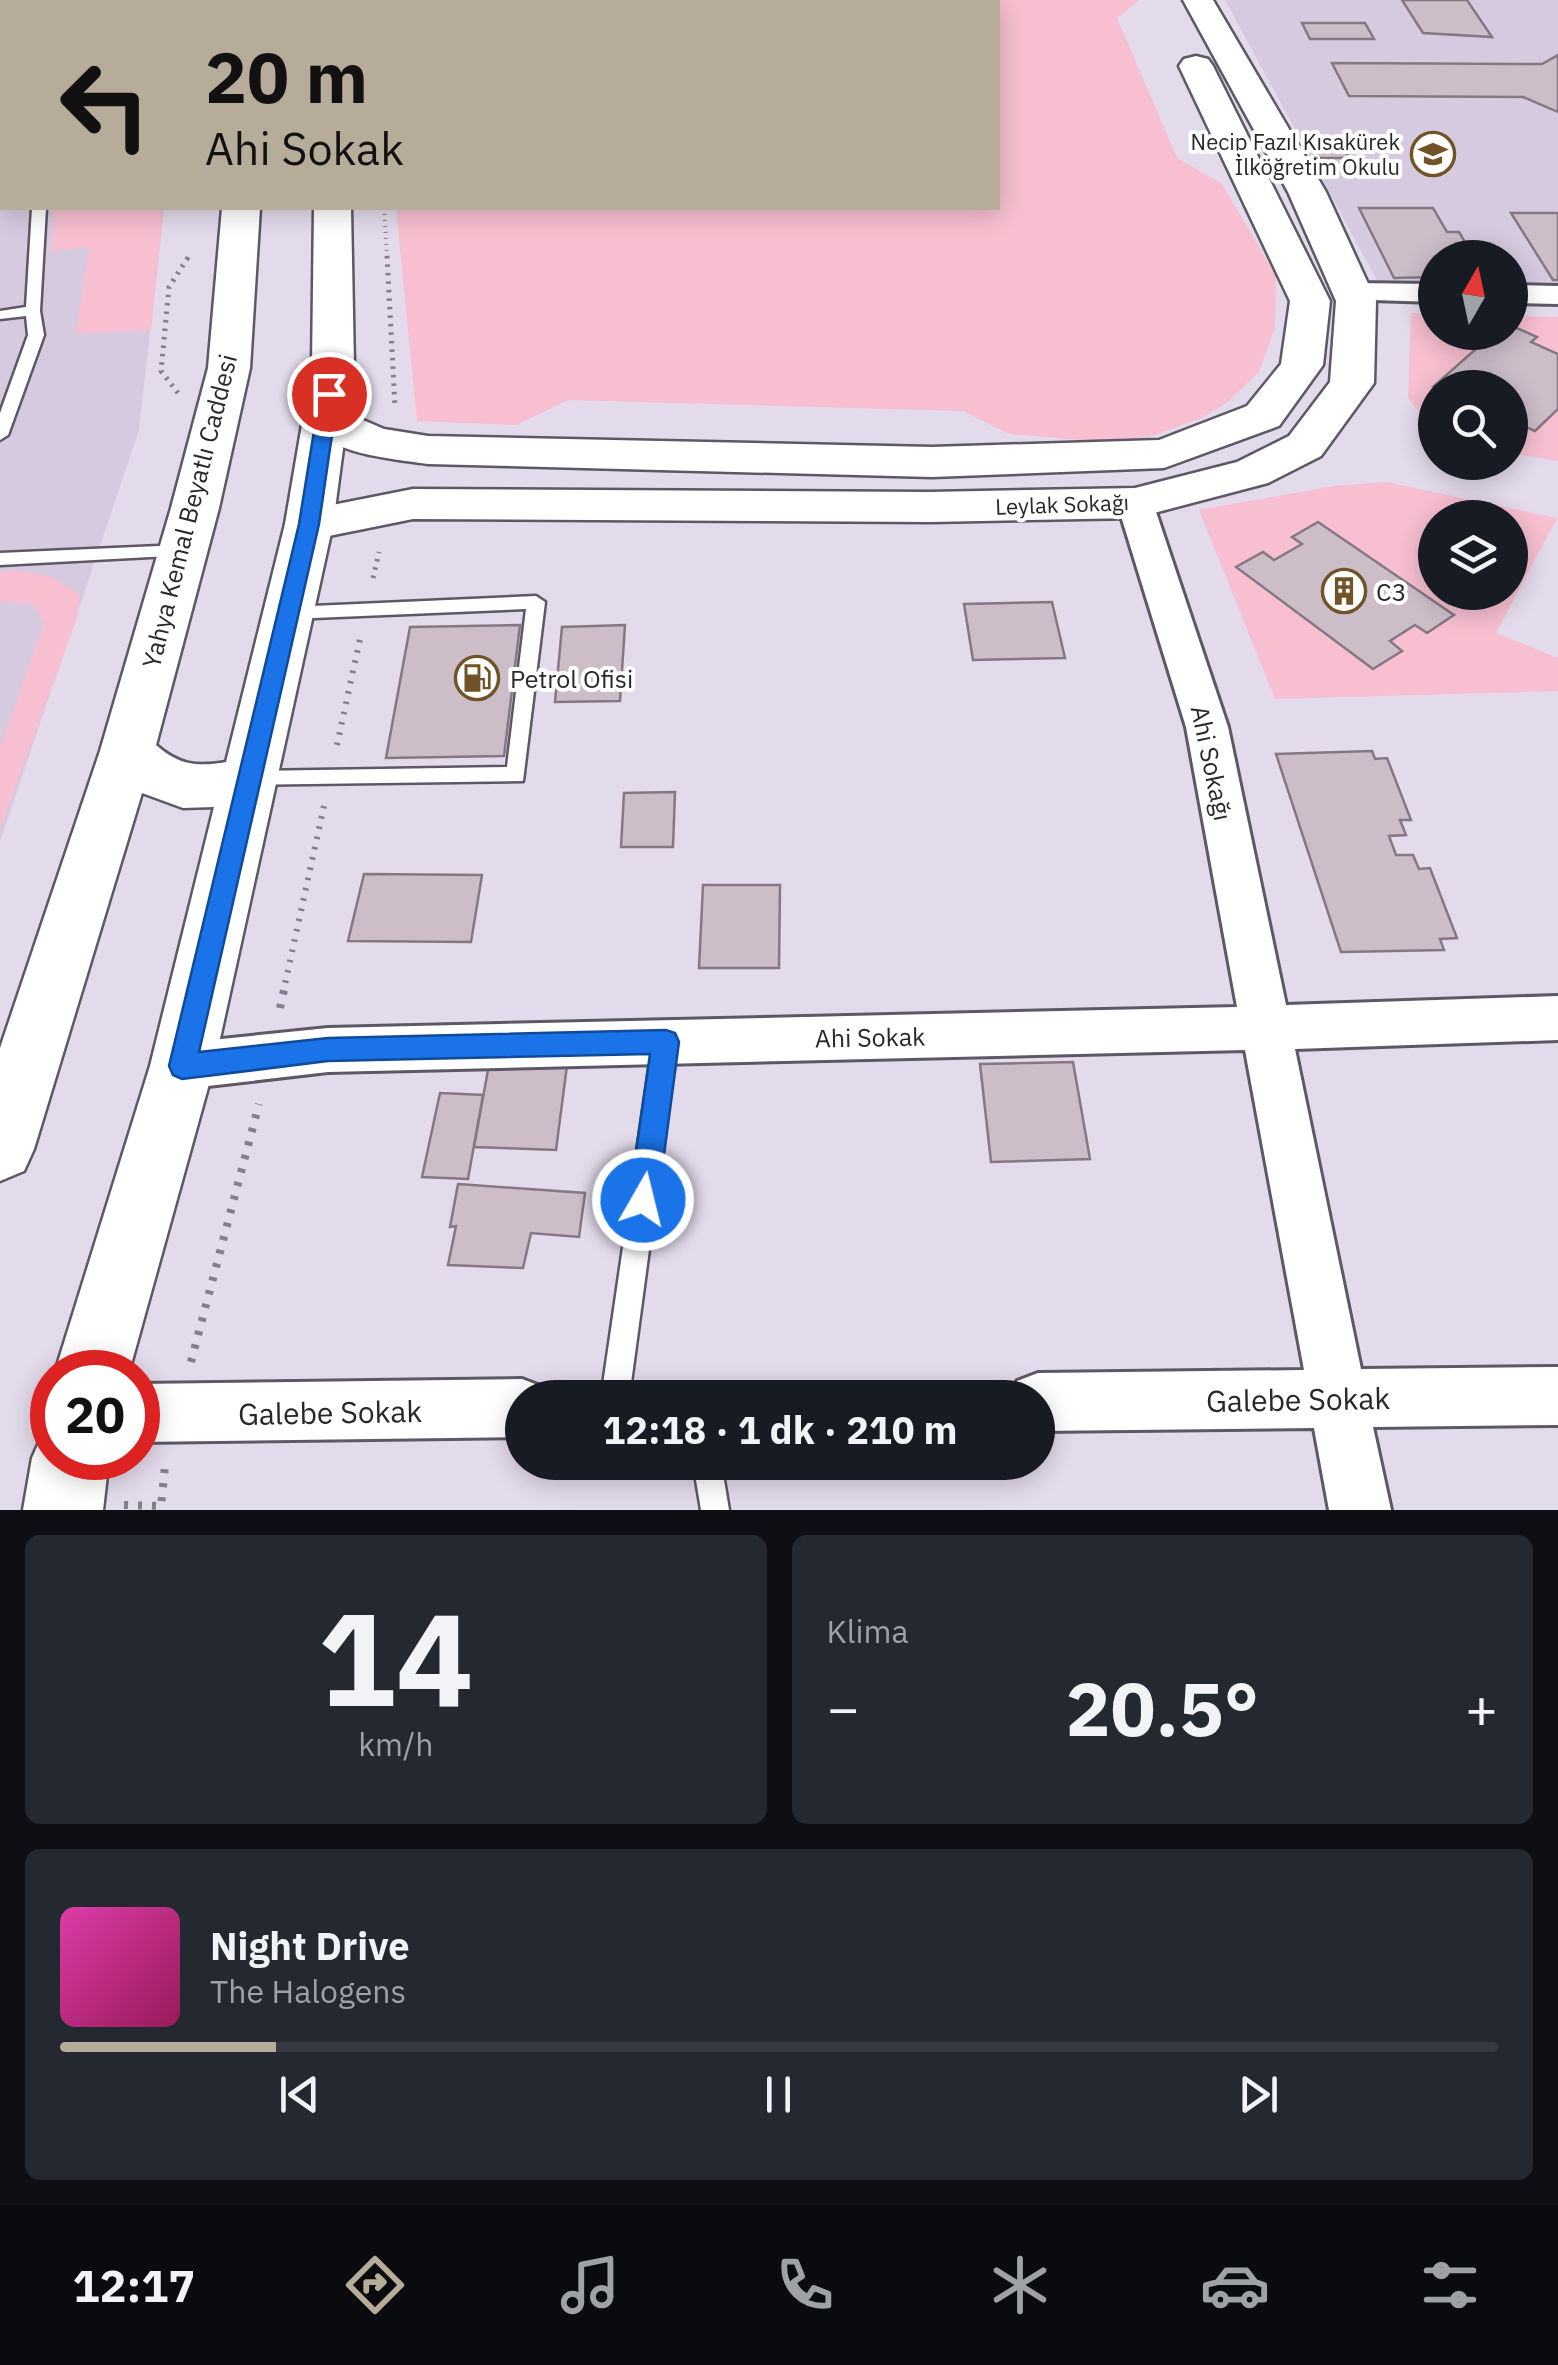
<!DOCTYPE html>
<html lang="tr">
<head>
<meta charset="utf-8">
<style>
	:root { --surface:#171b24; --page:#242831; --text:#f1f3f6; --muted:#9ea1a6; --line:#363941; --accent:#b7ab99 }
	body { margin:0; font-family:"IBM Plex Sans",sans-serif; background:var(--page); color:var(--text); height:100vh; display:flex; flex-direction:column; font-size:38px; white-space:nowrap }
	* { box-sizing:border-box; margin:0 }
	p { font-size:32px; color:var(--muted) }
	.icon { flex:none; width:55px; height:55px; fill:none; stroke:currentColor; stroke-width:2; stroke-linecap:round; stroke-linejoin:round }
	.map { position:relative; height:1510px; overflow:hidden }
	.drawer { display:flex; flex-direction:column; gap:25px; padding:25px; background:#0d0f14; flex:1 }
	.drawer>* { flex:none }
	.hud { position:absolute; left:0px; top:0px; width:1000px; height:210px; box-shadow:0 5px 25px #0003; background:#b7ab99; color:#111; overflow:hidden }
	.needle { width:65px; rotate:9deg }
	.fabs { position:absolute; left:1418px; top:240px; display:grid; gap:20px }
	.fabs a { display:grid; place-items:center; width:110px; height:110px; border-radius:50%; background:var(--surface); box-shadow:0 5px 25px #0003; font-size:50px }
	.speed { position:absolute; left:30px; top:1350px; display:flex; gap:20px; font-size:50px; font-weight:700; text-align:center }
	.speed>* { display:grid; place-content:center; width:130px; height:130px; border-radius:50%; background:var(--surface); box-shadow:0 5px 25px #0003; line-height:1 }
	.speed .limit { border:15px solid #d22; background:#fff; color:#111 }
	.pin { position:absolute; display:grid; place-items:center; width:85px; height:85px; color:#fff; margin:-42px; border:5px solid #fff; border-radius:50%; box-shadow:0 2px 10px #0007 }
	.me { position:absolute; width:110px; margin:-55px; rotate:8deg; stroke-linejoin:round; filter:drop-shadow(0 0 8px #0008) }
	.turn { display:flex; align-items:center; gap:35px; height:210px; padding:0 40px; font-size:45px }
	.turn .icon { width:130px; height:130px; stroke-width:2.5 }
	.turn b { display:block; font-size:70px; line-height:85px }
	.big { font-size:75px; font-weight:700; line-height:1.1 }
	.drawer .card { flex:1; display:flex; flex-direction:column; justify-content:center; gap:15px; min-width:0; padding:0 35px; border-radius:15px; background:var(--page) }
	.drawer .dial { align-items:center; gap:0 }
	.dial b { font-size:130px; line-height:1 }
	.song { display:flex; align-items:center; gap:30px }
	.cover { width:120px; height:120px; border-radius:15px; background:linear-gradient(135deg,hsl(320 70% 55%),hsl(330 70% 35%)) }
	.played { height:10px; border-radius:5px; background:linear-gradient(90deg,var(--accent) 15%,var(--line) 15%) }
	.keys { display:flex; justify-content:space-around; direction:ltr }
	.heat { display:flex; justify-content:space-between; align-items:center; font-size:55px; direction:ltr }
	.drawer .tiles { flex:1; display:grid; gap:25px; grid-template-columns:1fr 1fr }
	.card:last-child { grid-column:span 2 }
	.trip { position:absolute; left:505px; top:1380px; width:550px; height:100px; border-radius:50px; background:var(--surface); box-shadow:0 5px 25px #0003; font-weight:700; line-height:100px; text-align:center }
	.tab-bar { display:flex; height:160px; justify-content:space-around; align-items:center; background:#090b0e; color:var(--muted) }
	.tab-bar .icon { width:70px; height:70px }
	.tab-bar .on { color:var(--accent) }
	.tab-bar b { font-size:45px; color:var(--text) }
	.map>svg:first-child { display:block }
	.built { fill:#d6cae0 }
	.green { fill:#f7bfcf; fill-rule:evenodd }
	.building { fill:#ccbdc9; stroke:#867883; stroke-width:2.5 }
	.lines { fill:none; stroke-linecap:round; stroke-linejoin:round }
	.lane-casing { stroke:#5e5765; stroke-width:5 }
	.street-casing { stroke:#5e5765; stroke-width:6 }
	.secondary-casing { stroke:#5e5765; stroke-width:5 }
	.primary-casing { stroke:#5e5765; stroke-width:5 }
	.path-far3 { stroke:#847e8a; stroke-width:4; stroke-dasharray:1 5; stroke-linecap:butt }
	.path-far2 { stroke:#847e8a; stroke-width:5; stroke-dasharray:2.5 6; stroke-linecap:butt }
	.path-far1 { stroke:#847e8a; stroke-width:6; stroke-dasharray:2.5 8; stroke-linecap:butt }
	.path { stroke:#847e8a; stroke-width:8; stroke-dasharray:4 10; stroke-linecap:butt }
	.lane { fill:#fff; fill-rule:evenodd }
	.street { fill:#fff; fill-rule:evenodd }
	.secondary { fill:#fff; fill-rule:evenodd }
	.primary { fill:#fff; fill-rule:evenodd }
	.route { fill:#1a73e8; stroke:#114b97; stroke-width:2.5 }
	.labels { text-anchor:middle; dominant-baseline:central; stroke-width:8; stroke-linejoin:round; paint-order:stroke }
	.far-poi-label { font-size:22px; fill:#29262c; stroke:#fff; text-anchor:end }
	.far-street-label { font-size:22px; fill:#29262c; stroke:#fff }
	.street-label { font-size:25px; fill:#29262c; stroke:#fff }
	.poi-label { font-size:25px; fill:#29262c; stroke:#fff; text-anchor:start }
	.near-street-label { font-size:30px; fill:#29262c; stroke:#fff }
</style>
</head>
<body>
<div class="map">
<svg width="1558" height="1510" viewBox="0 0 1558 1510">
	<rect width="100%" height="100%" fill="#e3daeb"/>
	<path class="built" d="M1225,0H1558V297L1510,296V258H1435V295H1385Z
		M0,112L2,208H164L139,430L0,842Z"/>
	<path class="green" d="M402,0H1139L1117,18L1177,158L1222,184L1276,276L1275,327L1259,372L1229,401L1202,418L1149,437L1094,441L1009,434L963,411L568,400L516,425L417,421L396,208H998V2H399Z
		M54,208H164L151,330L76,334L89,247L51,251Z
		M1411,313L1435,314V332H1510V316L1558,317V461L1510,453V388H1435V424L1426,420L1408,398Z
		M1386,482L1557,518L1496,633L1558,658V691L1275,699L1199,510L1334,486ZM1435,518H1510V592H1435Z
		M12,570L51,576L80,595L77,618L0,829V747L44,623L33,604L0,602V573Z"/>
	<path class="building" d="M1402,0H1467L1492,37L1423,33Z
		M1302,23H1365L1374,39H1310Z
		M1558,55V112L1523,97L1349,96L1332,63L1542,64Z
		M1310,147H1343L1349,158H1316Z
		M1359,208H1433L1447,232H1459L1468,247L1459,248L1464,258H1435V277L1394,278Z
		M1511,213H1558V280H1553Z
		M1510,325L1537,337L1531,342L1558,354V409L1535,431L1510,420V388L1434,386L1495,332H1510Z
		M1318,522L1454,615L1427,633L1415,625L1390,641L1402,651L1373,669L1236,567L1263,552L1274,560L1302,544L1292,537Z
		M1052,602L1065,658L973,660L964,604Z
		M520,625L504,756L386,758L410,627Z
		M625,625L620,701L555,702L562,627Z
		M1372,751L1375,759L1387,758L1411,820H1400L1406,835L1389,836L1396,855H1413L1419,869L1430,868L1457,938L1440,939L1444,950L1341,952L1276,754Z
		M675,792L673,847H621L624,793Z
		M364,874L482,875L471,942L348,941Z
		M703,885H780L779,968H699Z
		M492,1048L569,1050L556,1150L474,1147Z
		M1073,1062L1090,1159L991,1162L980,1064Z
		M440,1093L483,1095L468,1179L422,1177Z
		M458,1184L585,1193L579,1237L531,1233L523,1268L448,1265L456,1226L450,1227Z"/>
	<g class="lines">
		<defs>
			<path id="lane" d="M32,208H46L40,311L44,335L8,435L0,440V413L28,335L26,316L0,319V311L26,307Z
				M182,545L191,551L188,555L0,565V553Z
				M536,596L545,602L523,781L245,785L242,779L245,773L252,771L507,767L526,609L290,619L281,613L290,607Z
				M665,1032L673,1035L677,1042L629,1398H601L653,1042L657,1035Z
				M693,1462H721L729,1510H701Z"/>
			<path id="street" d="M2,77V93L0,94V78Z
				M1352,283L1435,284V302L1341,299L1336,292L1341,285Z
				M1510,285L1558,286V304L1510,303Z
				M1135,491L1148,495L1153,503L1228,727L1286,1005L1558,996V1040L1295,1049L1361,1369L1558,1367V1425L1373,1427L1391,1510H1329L1314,1428L1038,1431V1398H1011L1017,1381L1038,1373L1304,1370L1245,1050L328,1072L182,1089L164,1082L157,1066L164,1050L182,1043L328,1028L1237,1007L1186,727L1117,503L1122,495Z
				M522,1379L543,1387L547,1398H522V1437L138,1442V1384Z"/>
			<path id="secondary" d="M1183,0H1213L1326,192L1376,301L1374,383L1321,456L1268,483L1135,518L930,522L413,519L309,540L292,535L285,524L292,513L413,489L930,492L1135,488L1237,462L1289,436L1330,382L1336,301L1288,192Z
				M1196,56L1208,59L1213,66L1330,301L1323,365L1279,426L1164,468L932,477L428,464C388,458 328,455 304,418L310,408L326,404L384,429L428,436L932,447L1159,440L1247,406L1281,364L1290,301L1179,66L1184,59Z"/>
			<path id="primary" d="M319,0H349L350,2H319Z
				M222,208H260L250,368L219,508L156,745C179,765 196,767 226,762L285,524L312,366L314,208H351L354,366L333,524L214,1066L129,1372H55L150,1066L214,807L183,808L142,793L34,1149L24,1171L0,1181V1048L100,751L171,508L208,368Z
				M52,1427V1458H109L103,1510H23L32,1458L44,1431Z"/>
		</defs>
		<use href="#lane" class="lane-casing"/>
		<use href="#street" class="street-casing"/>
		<use href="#secondary" class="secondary-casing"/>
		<use href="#primary" class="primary-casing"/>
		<path class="path-far3" d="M384,208L387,258
			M188,258L191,253"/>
		<path class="path-far2" d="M387,256L395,406
			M178,393L161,371L169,287L189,256
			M373,578L379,552"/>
		<path class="path-far1" d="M337,745L360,639
			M283,993L324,806"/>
		<path class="path" d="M280,1008L284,990
			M191,1362L259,1104
			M124,1505L161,1506L165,1466"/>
		<use href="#lane" class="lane"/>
		<use href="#street" class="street"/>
		<use href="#secondary" class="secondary"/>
		<use href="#primary" class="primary"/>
	</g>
	<path class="route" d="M329,389L338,394L319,524L199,1052L328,1038L666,1030L675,1033L679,1042L658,1200L653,1210L643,1214L633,1210L629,1200L650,1054L328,1061L182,1079L173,1075L169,1066L299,524L320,394Z"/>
	<defs>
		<symbol id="school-ring" viewBox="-11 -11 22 22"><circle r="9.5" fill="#fff" stroke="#705427" stroke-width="1.5"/><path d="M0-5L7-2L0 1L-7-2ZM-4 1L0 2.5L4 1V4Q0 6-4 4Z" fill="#705427"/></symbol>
		<symbol id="building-ring" viewBox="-11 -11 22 22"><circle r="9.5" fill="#fff" stroke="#705427" stroke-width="1.5"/><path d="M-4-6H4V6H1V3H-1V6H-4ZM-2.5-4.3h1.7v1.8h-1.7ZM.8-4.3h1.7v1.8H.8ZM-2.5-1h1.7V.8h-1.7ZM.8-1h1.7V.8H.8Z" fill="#705427"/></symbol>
		<symbol id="fuel-ring" viewBox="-11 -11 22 22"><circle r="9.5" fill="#fff" stroke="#705427" stroke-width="1.5"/><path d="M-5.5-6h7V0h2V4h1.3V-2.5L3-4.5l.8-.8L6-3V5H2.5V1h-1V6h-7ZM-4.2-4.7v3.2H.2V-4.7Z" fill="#705427"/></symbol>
	</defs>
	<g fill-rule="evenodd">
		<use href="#school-ring" x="1408" y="129" width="50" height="50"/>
		<use href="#building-ring" x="1319" y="566" width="50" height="50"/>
		<use href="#fuel-ring" x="452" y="653" width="50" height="50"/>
	</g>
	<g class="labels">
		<g class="far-poi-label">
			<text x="1400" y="141">Necip Fazıl Kısakürek<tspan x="1400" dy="25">İlköğretim Okulu</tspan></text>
		</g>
		<g class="far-street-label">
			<text transform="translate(1062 504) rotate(-2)">Leylak Sokağı</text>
		</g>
		<g class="street-label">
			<text transform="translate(189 511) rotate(-76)">Yahya Kemal Beyatlı Caddesi</text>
			<text transform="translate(1212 763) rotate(78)">Ahi Sokağı</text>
			<text transform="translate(870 1037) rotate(-1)">Ahi Sokak</text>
		</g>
		<g class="poi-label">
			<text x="1376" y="591">C3</text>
			<text x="510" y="678">Petrol Ofisi</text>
		</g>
		<g class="near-street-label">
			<text transform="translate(1298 1399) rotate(-1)">Galebe Sokak</text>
			<text transform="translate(330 1412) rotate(-1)">Galebe Sokak</text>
		</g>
	</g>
</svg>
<div class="fabs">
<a><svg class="needle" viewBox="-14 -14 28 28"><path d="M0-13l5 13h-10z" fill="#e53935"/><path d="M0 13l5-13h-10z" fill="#9ea1a6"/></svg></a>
<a><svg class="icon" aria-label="search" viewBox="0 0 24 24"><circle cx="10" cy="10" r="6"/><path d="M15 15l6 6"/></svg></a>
<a><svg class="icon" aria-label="layers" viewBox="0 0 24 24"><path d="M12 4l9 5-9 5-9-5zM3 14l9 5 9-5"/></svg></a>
</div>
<div class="speed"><div class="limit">20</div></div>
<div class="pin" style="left:329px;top:394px;background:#d93025"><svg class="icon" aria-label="arrive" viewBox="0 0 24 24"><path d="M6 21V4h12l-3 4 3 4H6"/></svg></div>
<svg class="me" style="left:643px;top:1200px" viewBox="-20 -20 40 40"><circle r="17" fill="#1a73e8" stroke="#fff" stroke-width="3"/><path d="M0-11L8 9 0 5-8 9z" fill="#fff"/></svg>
<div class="trip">12:18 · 1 dk · 210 m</div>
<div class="hud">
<div class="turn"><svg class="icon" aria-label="left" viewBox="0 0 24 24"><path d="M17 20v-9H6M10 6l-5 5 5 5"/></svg><div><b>20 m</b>Ahi Sokak</div></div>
</div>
</div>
<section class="drawer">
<div class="tiles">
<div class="card dial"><b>14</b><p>km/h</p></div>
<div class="card"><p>Klima</p>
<div class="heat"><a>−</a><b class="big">20.5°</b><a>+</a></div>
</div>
<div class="card">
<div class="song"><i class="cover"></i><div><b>Night Drive</b><p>The Halogens</p></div></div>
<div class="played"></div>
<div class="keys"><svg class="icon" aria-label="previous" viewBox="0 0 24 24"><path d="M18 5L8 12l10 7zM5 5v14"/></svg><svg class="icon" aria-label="pause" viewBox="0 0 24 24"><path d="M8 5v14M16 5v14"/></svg><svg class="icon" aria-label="next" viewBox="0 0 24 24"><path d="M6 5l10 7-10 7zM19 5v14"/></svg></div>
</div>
</div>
</section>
<nav class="tab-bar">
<b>12:17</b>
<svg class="icon on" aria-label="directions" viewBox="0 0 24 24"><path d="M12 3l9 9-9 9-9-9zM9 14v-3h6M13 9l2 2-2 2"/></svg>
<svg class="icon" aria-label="music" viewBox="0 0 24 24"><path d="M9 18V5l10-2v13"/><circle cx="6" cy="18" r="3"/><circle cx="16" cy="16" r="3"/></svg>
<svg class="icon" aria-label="phone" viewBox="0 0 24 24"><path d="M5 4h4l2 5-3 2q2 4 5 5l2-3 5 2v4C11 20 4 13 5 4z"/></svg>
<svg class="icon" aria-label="climate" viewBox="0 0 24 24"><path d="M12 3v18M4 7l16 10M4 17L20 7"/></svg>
<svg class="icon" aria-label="car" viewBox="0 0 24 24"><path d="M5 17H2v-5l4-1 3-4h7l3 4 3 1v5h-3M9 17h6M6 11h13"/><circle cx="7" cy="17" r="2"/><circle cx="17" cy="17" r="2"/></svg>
<svg class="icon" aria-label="filters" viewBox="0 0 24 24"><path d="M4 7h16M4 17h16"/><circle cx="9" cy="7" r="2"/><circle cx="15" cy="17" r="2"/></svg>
</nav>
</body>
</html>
